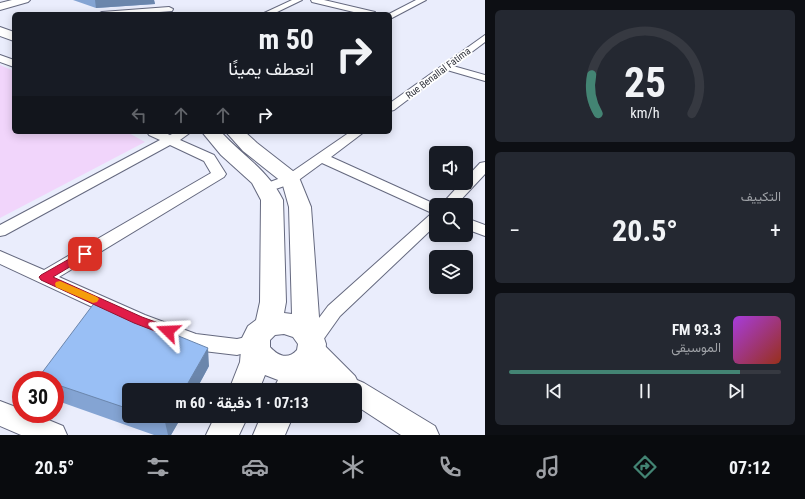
<!DOCTYPE html>
<html lang="ar">
<head>
<meta charset="utf-8">
<style>
	:root { --surface:#171b24; --page:#242831; --text:#f1f3f6; --muted:#9ea1a6; --line:#363941; --accent:#438473 }
	body { margin:0; font-family:"Roboto Condensed",Vazirmatn,sans-serif; background:var(--page); color:var(--text); direction:rtl; height:100vh; display:flex; flex-direction:column; font-size:15px; white-space:nowrap }
	* { box-sizing:border-box; margin:0 }
	p { font-size:13px; color:var(--muted) }
	.icon { flex:none; width:22px; height:22px; fill:none; stroke:currentColor; stroke-width:2; stroke-linecap:round; stroke-linejoin:round }
	.map { position:relative; flex:1; overflow:hidden; direction:ltr }
	.side { display:flex; flex-direction:column; gap:10px; padding:10px; background:#0d0f14; width:320px }
	.side>* { flex:none }
	.hud { position:absolute; left:12px; top:12px; width:380px; height:122px; border-radius:6px; box-shadow:0 2px 10px #0003; direction:rtl; background:#171b24; color:var(--text); overflow:hidden }
	.tools { position:absolute; left:429px; top:146px; display:grid; gap:8px }
	.tools a { display:grid; place-items:center; width:44px; height:44px; border-radius:6px; background:var(--surface); box-shadow:0 2px 10px #0003; font-size:20px }
	.speed { position:absolute; left:12px; top:371px; display:flex; gap:8px; font-size:20px; font-weight:700; text-align:center }
	.speed>* { display:grid; place-content:center; width:52px; height:52px; border-radius:50%; background:var(--surface); box-shadow:0 2px 10px #0003; line-height:1 }
	.speed .limit { border:6px solid #d22; background:#fff; color:#111 }
	.pin { position:absolute; display:grid; place-items:center; width:34px; height:34px; color:#fff; margin:-17px; border-radius:8px; box-shadow:0 2px 6px #0006 }
	.me { position:absolute; width:44px; margin:-22px; rotate:291deg; stroke-linejoin:round; filter:drop-shadow(0 0 3px #0008) }
	.turn { display:flex; align-items:center; gap:14px; height:84px; padding:0 12px; font-size:18px }
	.turn .icon { width:52px; height:52px; stroke-width:2.5 }
	.turn b { display:block; font-size:28px; line-height:34px }
	.lanes { display:flex; align-items:center; height:38px; padding:0 12px; background:#0003; justify-content:center; gap:20px; direction:ltr }
	.lanes .off { opacity:.35 }
	.big { font-size:30px; font-weight:700; line-height:1.1 }
	.side .widget { flex:1; display:flex; flex-direction:column; justify-content:center; gap:6px; min-width:0; padding:0 14px; border-radius:6px; background:var(--page) }
	.side .dial { align-items:center; gap:0 }
	.dial svg { height:104px; overflow:visible; fill:none; stroke:var(--line); stroke-width:7; stroke-linecap:round; text-anchor:middle }
	.dial text { fill:var(--text); stroke:none }
	.song { display:flex; align-items:center; gap:12px }
	.cover { width:48px; height:48px; border-radius:6px; background:linear-gradient(135deg,hsl(280 70% 55%),hsl(10 70% 35%)) }
	.played { height:4px; border-radius:2px; background:linear-gradient(90deg,var(--accent) 85%,var(--line) 85%) }
	.keys { display:flex; justify-content:space-around; direction:ltr }
	.heat { display:flex; justify-content:space-between; align-items:center; font-size:22px; direction:ltr }
	.trip { position:absolute; left:122px; top:383px; width:240px; height:40px; border-radius:6px; background:var(--surface); box-shadow:0 2px 10px #0003; font-weight:700; line-height:40px; text-align:center; direction:rtl }
	.menu { display:flex; height:64px; justify-content:space-around; align-items:center; background:#090b0e; color:var(--muted) }
	.menu .icon { width:28px; height:28px }
	.menu .current { color:var(--accent) }
	.menu b { font-size:18px; color:var(--text) }
	main { display:flex; flex:1; min-height:0 }
	.map>svg:first-child { display:block }
	.green { fill:#f1d5fb }
	.lines { fill:none; stroke-linecap:round; stroke-linejoin:round }
	.minor-casing { stroke:#65697f; stroke-width:2 }
	.tertiary-casing { stroke:#65697f; stroke-width:2 }
	.primary-casing { stroke:#65697f; stroke-width:2 }
	.minor { fill:#fff; fill-rule:evenodd }
	.tertiary { fill:#fff; fill-rule:evenodd }
	.primary { fill:#fff; fill-rule:evenodd }
	.wall { fill:#84a4d3 }
	.shaded-wall { fill:#6b86ac }
	.building { fill:#99bff5; stroke:#6b86ac }
	.route { fill:#e11d48; stroke:#92132f }
	.slow { fill:#f59e0b }
	.labels { text-anchor:middle; dominant-baseline:central; stroke-width:3.5; stroke-linejoin:round; paint-order:stroke }
	.far-street-label { font-size:10px; fill:#31333c; stroke:#fff }
</style>
</head>
<body>
<main>
<section class="side">
<div class="widget dial"><svg viewBox="0 0 100 80">
<path d="M14 69A42 42 0 1 1 86 69"/>
<path d="M14 69A42 42 0 0 1 9 39" stroke="#438473"/>
<text x="50" y="56" font-size="32" font-weight="700">25</text>
<text x="50" y="72" font-size="11">km/h</text>
</svg></div>
<div class="widget"><p>التكييف</p>
<div class="heat"><a>−</a><b class="big">20.5°</b><a>+</a></div>
</div>
<div class="widget">
<div class="song"><i class="cover"></i><div><b>93.3 FM</b><p>الموسيقى</p></div></div>
<div class="played"></div>
<div class="keys"><svg class="icon" aria-label="previous" viewBox="0 0 24 24"><path d="M18 5L8 12l10 7zM5 5v14"/></svg><svg class="icon" aria-label="pause" viewBox="0 0 24 24"><path d="M8 5v14M16 5v14"/></svg><svg class="icon" aria-label="next" viewBox="0 0 24 24"><path d="M6 5l10 7-10 7zM19 5v14"/></svg></div>
</div>
</section>
<div class="map">
<svg width="485" height="435" viewBox="0 0 485 435">
	<rect width="100%" height="100%" fill="#eaedfc"/>
	<path class="green" d="M0,65L14,71V132H127L145,142L0,218Z"/>
	<g class="lines">
		<defs>
			<path id="minor" d="M292,0H302L273,14H262Z
				M311,0H324L375,12L376,14H362L312,2Z
				M416,0H426L390,19L389,14Z
				M169,7L173,9L172,11L134,14H98L102,12Z
				M485,35V42L453,66L485,75V81L447,70L394,110L390,111V103Z
				M0,55L14,60V67L0,62Z
				M147,132H163L170,135L176,132H191L180,140L214,155L226,174L224,177L59,277L145,315L196,334L237,339L255,335L262,338L265,343L262,348L237,355L195,350L131,325L0,264V251L44,270L211,173L204,161L170,145L5,235L0,236V225L160,140L149,135Z
				M350,132H364L331,157L437,205H436V225L340,316L318,347L311,350L304,347L301,342L328,306L432,213L322,163L296,182L267,192L262,191L260,188L262,185L286,176Z
				M485,162V174L456,205H441L461,183H466V178L480,163Z
				M466,218L485,225V236L466,229Z"/>
			<path id="tertiary" d="M312,339L321,342L355,376L357,380L364,383L435,426L439,435H401L355,405V390H322L278,377L274,369L278,361L287,358L310,364L300,349L303,342Z
				M0,401L21,409V414H34L63,426L67,435H21L0,426Z"/>
			<path id="primary" d="M12,0H30L28,2L0,10V3Z
				M0,27L14,32V41L0,36Z
				M202,132H221C242,155 269,171 283,200L286,302L284,313L292,314L289,207L282,182L243,151L226,132H245L257,143L298,175L311,207L319,317L323,335L326,344L325,353L304,390H273L278,380L265,375L259,390H229L240,362L242,338L248,326L256,320L260,302L261,200L252,183L221,155ZM284,334L293,337L298,344L297,350C288,360 278,356 270,347V340L275,335Z
				M215,416H248L239,435H206Z
				M261,416H293L285,435H253Z"/>
		</defs>
		<use href="#minor" class="minor-casing"/>
		<use href="#tertiary" class="tertiary-casing"/>
		<use href="#primary" class="primary-casing"/>
		<use href="#minor" class="minor"/>
		<use href="#tertiary" class="tertiary"/>
		<use href="#primary" class="primary"/>
	</g>
	<path class="wall" d="M73,0H154L155,4L96,8Z
		M209,366L196,390H129V416H182L171,435H154L55,400V380H39L38,378Z"/>
	<path class="shaded-wall" d="M95,0H154L155,4L96,8Z
		M208,348L209,366L196,390H184Z
		M169,416H182L171,435H168L165,422Z"/>
	<path class="building" d="M95,302L208,348L184,390H129V409L55,384V380H45L38,378Z
		M149,416H169L165,422Z"/>
	<path class="route" d="M85,250L90,254L88,256L53,277L142,317L172,328L174,331L172,335L168,336L134,323L41,280L39,277L41,275Z"/>
	<path class="slow" d="M60,281L97,297L99,299L97,302L93,303L56,287L55,284L56,282Z"/>
	<g class="labels">
		<g class="far-street-label">
			<text transform="translate(438 73) rotate(-37)">Rue Benallal Fatima</text>
		</g>
	</g>
</svg>
<div class="tools">
<a><svg class="icon" aria-label="sound" viewBox="0 0 24 24"><path d="M4 9h4l5-4v14l-5-4H4zM17 9q2 3 0 6"/></svg></a>
<a><svg class="icon" aria-label="search" viewBox="0 0 24 24"><circle cx="10" cy="10" r="6"/><path d="M15 15l6 6"/></svg></a>
<a><svg class="icon" aria-label="layers" viewBox="0 0 24 24"><path d="M12 4l9 5-9 5-9-5zM3 14l9 5 9-5"/></svg></a>
</div>
<div class="speed"><div class="limit">30</div></div>
<div class="pin" style="left:85px;top:254px;background:#d93025"><svg class="icon" aria-label="arrive" viewBox="0 0 24 24"><path d="M6 21V4h12l-3 4 3 4H6"/></svg></div>
<svg class="me" style="left:168px;top:331px" viewBox="-20 -20 40 40"><path d="M0-17L14 15 0 8-14 15z" fill="#e11d48" stroke="#fff" stroke-width="4"/></svg>
<div class="trip">07:13 · 1 دقيقة · 60 m</div>
<div class="hud">
<div class="turn"><svg class="icon" aria-label="right" viewBox="0 0 24 24"><path d="M7 20v-9h11M14 6l5 5-5 5"/></svg><div><b>50 m</b>انعطف يمينًا</div></div>
<div class="lanes"><svg class="icon off" aria-label="left" viewBox="0 0 24 24"><path d="M17 20v-9H6M10 6l-5 5 5 5"/></svg><svg class="icon off" aria-label="ahead" viewBox="0 0 24 24"><path d="M12 20V5M6 11l6-6 6 6"/></svg><svg class="icon off" aria-label="ahead" viewBox="0 0 24 24"><path d="M12 20V5M6 11l6-6 6 6"/></svg><svg class="icon" aria-label="right" viewBox="0 0 24 24"><path d="M7 20v-9h11M14 6l5 5-5 5"/></svg></div>
</div>
</div>
</main>
<nav class="menu">
<b>07:12</b>
<svg class="icon current" aria-label="directions" viewBox="0 0 24 24"><path d="M12 3l9 9-9 9-9-9zM9 14v-3h6M13 9l2 2-2 2"/></svg>
<svg class="icon" aria-label="music" viewBox="0 0 24 24"><path d="M9 18V5l10-2v13"/><circle cx="6" cy="18" r="3"/><circle cx="16" cy="16" r="3"/></svg>
<svg class="icon" aria-label="phone" viewBox="0 0 24 24"><path d="M5 4h4l2 5-3 2q2 4 5 5l2-3 5 2v4C11 20 4 13 5 4z"/></svg>
<svg class="icon" aria-label="climate" viewBox="0 0 24 24"><path d="M12 3v18M4 7l16 10M4 17L20 7"/></svg>
<svg class="icon" aria-label="car" viewBox="0 0 24 24"><path d="M5 17H2v-5l4-1 3-4h7l3 4 3 1v5h-3M9 17h6M6 11h13"/><circle cx="7" cy="17" r="2"/><circle cx="17" cy="17" r="2"/></svg>
<svg class="icon" aria-label="filters" viewBox="0 0 24 24"><path d="M4 7h16M4 17h16"/><circle cx="9" cy="7" r="2"/><circle cx="15" cy="17" r="2"/></svg>
<b>20.5°</b>
</nav>
</body>
</html>
